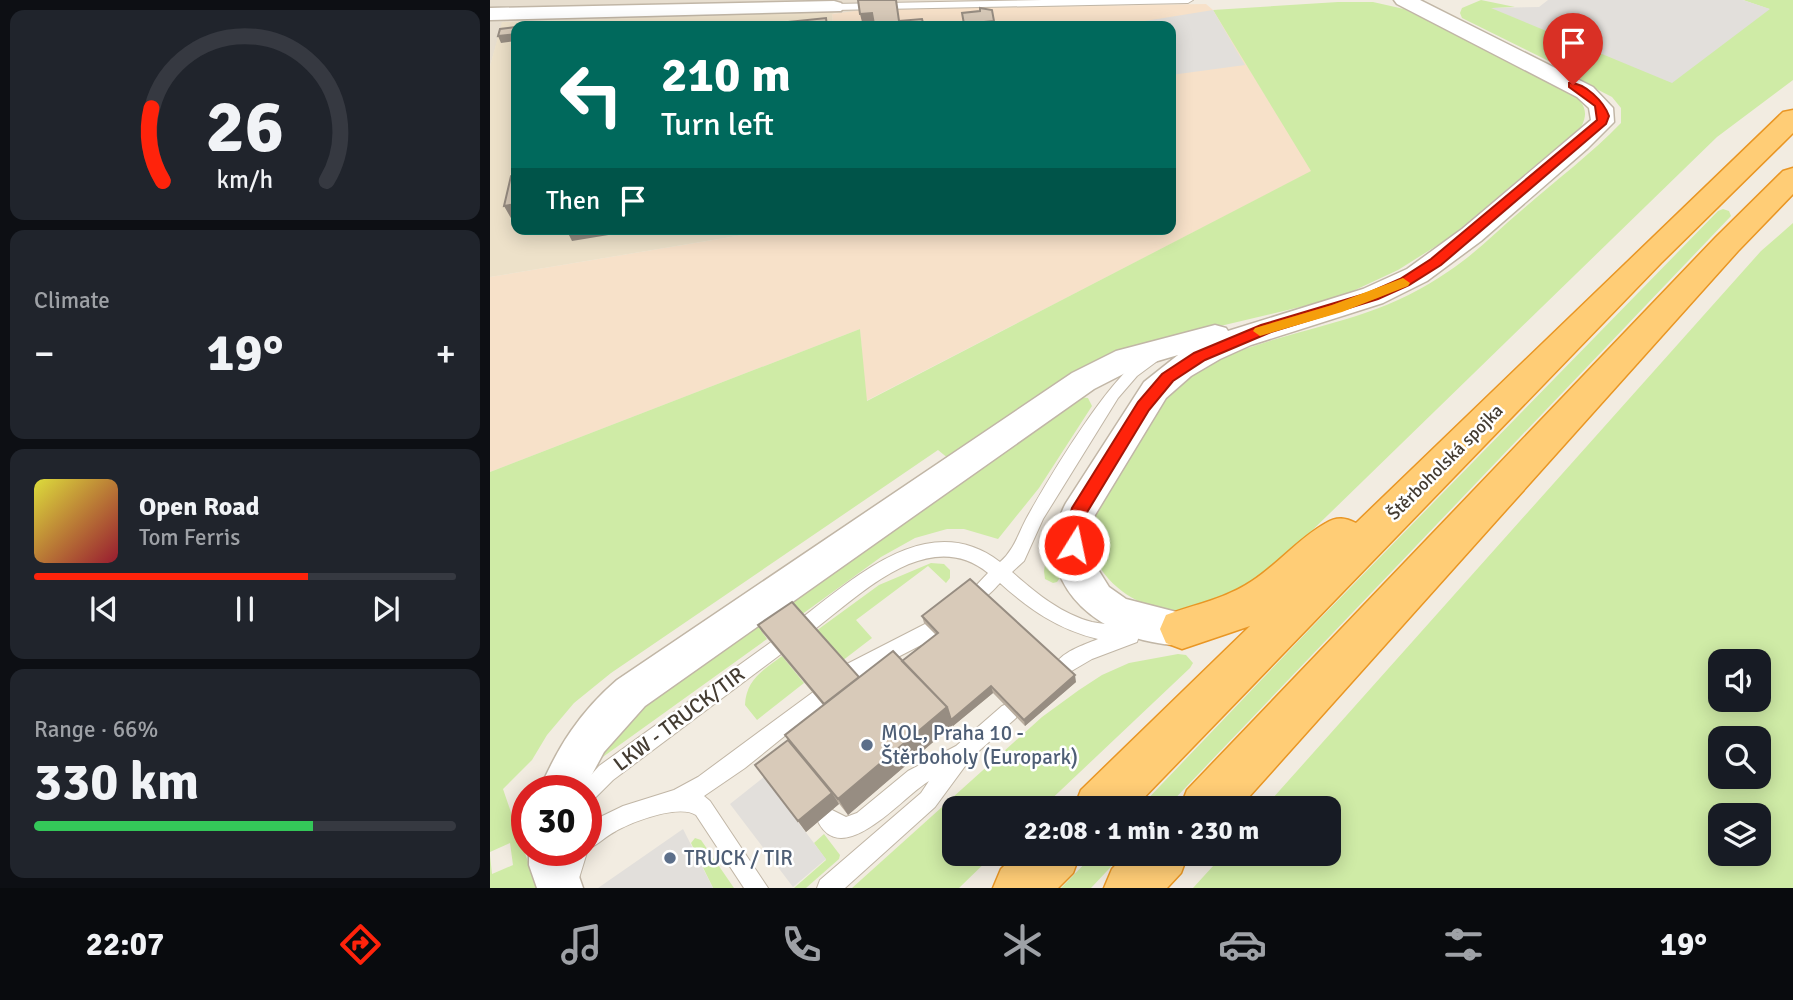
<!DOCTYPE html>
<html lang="en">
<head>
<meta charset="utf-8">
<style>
	:root { --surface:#171b24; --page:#20242c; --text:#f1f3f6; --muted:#9ea1a6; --line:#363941; --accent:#ff230b }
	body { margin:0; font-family:Signika,sans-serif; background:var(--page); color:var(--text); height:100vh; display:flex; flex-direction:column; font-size:26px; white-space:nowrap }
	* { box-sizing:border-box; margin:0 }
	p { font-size:23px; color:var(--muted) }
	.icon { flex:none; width:38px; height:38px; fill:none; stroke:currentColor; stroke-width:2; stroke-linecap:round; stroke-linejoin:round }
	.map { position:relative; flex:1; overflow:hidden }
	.details { display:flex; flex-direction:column; gap:10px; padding:10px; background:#0d0f14; width:490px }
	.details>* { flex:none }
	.guide { position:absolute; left:21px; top:21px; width:665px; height:214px; border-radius:14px; box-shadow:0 4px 18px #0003; background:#00695c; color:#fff; overflow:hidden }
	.fabs { position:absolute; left:1218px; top:649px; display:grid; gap:14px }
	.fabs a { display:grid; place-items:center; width:63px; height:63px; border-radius:14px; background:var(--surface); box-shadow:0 4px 18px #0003; font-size:35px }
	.speed { position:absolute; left:21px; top:775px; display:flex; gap:14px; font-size:35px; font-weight:700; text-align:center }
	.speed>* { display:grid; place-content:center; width:91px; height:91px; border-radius:50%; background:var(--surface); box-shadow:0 4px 18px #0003; line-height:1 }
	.speed .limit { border:10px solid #d22; background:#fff; color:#111 }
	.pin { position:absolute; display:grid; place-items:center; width:60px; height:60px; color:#fff; margin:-72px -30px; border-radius:50% 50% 50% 0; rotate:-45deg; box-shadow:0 0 7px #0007 }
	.pin .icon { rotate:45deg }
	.me { position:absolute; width:77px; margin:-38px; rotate:10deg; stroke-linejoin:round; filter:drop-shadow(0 0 5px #0008) }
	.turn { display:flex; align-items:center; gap:24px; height:147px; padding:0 35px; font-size:32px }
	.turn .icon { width:91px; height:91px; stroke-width:2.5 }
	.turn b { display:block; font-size:49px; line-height:60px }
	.then { display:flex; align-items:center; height:66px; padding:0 35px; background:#0003; gap:14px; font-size:26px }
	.big { font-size:52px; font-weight:700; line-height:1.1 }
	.details .card { flex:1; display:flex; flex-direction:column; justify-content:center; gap:10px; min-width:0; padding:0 24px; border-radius:14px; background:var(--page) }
	.details .dial { align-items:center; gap:0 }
	.dial svg { height:182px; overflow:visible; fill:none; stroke:var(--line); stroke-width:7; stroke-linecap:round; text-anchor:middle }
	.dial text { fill:var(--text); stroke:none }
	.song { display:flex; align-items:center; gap:21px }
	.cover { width:84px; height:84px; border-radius:10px; background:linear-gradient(135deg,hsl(60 70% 55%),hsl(350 70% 35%)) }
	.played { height:7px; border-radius:4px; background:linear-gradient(90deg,var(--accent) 65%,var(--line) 65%) }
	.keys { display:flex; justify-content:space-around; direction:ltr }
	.heat { display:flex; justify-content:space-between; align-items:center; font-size:38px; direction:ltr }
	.charge { height:10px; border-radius:5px; background:linear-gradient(90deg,#34c759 66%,var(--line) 0) }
	.trip { position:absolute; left:452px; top:796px; width:399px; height:70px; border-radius:14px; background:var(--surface); box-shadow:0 4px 18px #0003; font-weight:700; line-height:70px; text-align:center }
	.dock { display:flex; height:112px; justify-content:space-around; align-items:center; background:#090b0e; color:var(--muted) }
	.dock .icon { width:49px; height:49px }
	.dock .selected { color:var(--accent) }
	.dock b { font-size:32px; color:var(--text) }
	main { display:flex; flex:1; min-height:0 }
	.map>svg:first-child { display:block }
	.residential { fill:#e7decf }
	.commercial { fill:#f7e1c9 }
	.education { fill:#ede1c9 }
	.green { fill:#cfeba6; fill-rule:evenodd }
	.parking { fill:#e2dfdb }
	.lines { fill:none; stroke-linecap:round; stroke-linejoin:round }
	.service-casing { stroke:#c1b6a6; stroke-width:2 }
	.minor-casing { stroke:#c1b6a6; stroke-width:3 }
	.trunk-casing { stroke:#e99624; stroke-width:3 }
	.service { fill:#fff; fill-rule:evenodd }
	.minor { fill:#fff; fill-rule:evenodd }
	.trunk { fill:#ffcd76; fill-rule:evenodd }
	.wall { fill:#baae9f }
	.shaded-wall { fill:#978d82 }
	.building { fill:#d8cab9; stroke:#978d82; stroke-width:2 }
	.route { fill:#ff230b; stroke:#a61707; stroke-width:2 }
	.slow { fill:#f59e0b }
	.service-dot { fill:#5c6f8a; stroke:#fff; stroke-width:2.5 }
	.labels { text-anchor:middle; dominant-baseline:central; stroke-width:5; stroke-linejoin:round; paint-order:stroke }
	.street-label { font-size:18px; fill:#443c32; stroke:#fff }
	.near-street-label { font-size:21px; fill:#443c32; stroke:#fff }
	.near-service-label { font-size:21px; fill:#4e5e75; stroke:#fff; text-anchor:start }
</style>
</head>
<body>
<main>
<section class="details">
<div class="card dial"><svg viewBox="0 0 100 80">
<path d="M14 69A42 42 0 1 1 86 69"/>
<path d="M14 69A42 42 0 0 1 9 37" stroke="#ff230b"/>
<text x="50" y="56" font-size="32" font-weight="700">26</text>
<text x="50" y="72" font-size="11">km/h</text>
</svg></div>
<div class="card"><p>Climate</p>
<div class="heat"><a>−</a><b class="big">19°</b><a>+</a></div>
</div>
<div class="card">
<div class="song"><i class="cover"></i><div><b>Open Road</b><p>Tom Ferris</p></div></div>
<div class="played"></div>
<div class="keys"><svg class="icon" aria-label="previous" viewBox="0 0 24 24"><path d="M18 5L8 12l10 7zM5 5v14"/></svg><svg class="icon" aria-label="pause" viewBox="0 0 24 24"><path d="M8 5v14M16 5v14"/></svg><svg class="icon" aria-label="next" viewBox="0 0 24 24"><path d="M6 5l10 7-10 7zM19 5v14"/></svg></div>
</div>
<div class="card"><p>Range · 66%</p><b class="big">330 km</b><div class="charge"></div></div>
</section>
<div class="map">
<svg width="1303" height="888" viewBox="0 0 1303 888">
	<rect width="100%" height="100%" fill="#f2ece1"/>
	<path class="residential" d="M0,0H638L639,5L13,22L0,66Z"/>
	<path class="commercial" d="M716,4L723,10L822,171L376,401L370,329L0,472V277L289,229H681V26H343L342,14L373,10Z"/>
	<path class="education" d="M349,12L342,14L343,26H26V229H289L0,277V66L12,22Z"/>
	<path class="green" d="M991,0L1025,7L1003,8L1279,9L1253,0H1303V80L1227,137L767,584C731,602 703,618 662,606C635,599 605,573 602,545C599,516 620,487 635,463C651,436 666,407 688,385C725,348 825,331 875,313C905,303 933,289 959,271C985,254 1008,230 1032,210C1065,181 1101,154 1131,123V108L1122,97L1089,80L1091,77L972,18L970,13L972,8Z
		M848,2H883L914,9L1079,91C1093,101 1100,111 1091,127L959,238L908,270L863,291L827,303L667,341L459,459L448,450L121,673L84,703L57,735L42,760L13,789L47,888H0V855L2,874L23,865L20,843L0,852V472L370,329L377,401L821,171L723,10Z
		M1233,209L1239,211L1241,216L676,808H649L819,630L1228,211Z
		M1303,223V888H703L734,854H838V808H774L1271,251ZM1230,662H1269V700H1230ZM1230,738H1269V777H1230ZM1230,816H1269V854H1230Z
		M589,397L598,398L602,406L549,488L508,539L474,529H457L425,538L391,557L311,615L272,632L277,639L103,764L145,710Z
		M567,516L571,519V576L567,582L563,583L555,579L554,571L562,518Z
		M441,563L454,564L460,570V578L456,583L438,566L366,620L382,638L352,661L326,631L389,585Z
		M688,654L696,655L703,663L700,668L552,808H464V854H504L469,888H362L552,717L589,690L612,675L639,663Z
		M292,656L314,683L267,720L255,705C256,680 273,670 292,656Z
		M334,834L350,855L349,859L316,888H304L336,860L324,843Z
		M205,838L211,840L244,888H223L201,843Z
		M604,854H633L601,888H571Z"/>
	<path class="parking" d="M1058,0H1253L1280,9L1182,83L1001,8L1049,7Z
		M723,10L755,65L681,75V26H651L649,22Z
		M274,777L336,859L303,887L240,804Z
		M193,829L223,888H108Z"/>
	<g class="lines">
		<defs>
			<path id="service" d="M553,0H703L698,3L344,10L339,7L344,4Z
				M665,350L672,355L670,359L647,376L628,398L553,519L534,561L522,572C546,593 571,614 602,622C617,625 633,625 647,630L649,636L647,642L602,659L573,676L566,673L564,667C570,652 594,645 608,639C569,630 540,610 510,583C502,591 495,602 483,597L480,592L498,573C439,525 371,594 325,629L319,631L313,629L310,623L313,617C367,576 440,508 510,562C526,548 529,530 540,512C561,475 628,361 665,350Z
				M439,622L445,624L448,630L445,636L437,642L371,676L364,679L357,676L355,670L357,664Z
				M284,640L291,642L293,648L291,654L123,780L103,800L96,803V791H87L109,766Z
				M326,690L333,693L336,699L333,705L255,768L214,796L220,801L278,888H254L206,815C189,804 144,821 126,831C116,836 109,844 98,849L86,888H64L76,850H96V825L100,822L133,806L184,790L208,777Z
				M519,703L526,706L529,712L526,718L481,758L445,807L355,888H327L330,880L431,793L439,781C413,796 349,875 326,817L329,810L336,807L356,817L367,813L418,771L466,746L512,706Z"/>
			<path id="minor" d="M904,0H930L1103,87L1123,108L1124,122L1098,148L991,241L937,281L893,303L761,345L730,359L701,376L676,398L605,515L601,540L604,563L619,587L636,599L706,617L711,629L706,641C688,648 671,644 653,640C590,623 541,569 576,503L654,382L688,355L647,367L604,389L155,706L114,752L93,791H49C68,746 90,712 127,680L582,373L626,351L725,325L736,328L738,331L873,289L917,269L972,229L1101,120L1099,108L1087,97L907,4Z
				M344,1L351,3L354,7L351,11L0,20V8Z
				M39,850H85V865L93,888H47L39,865Z"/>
			<path id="trunk" d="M1303,110V133L1171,263L644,808H584L591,790L760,626L692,649L676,643L670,629L676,615C706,604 735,599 762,581C788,564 809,538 836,523C847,516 856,518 866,523L1293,112Z
				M1303,168V194L1248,251L749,808H690L697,790L1226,237L1293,171Z
				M526,854H590L583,873L568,888H503L511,869Z
				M636,854H698L691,873L677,888H614L622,869Z"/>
		</defs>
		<use href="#service" class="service-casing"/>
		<use href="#minor" class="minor-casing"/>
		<use href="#trunk" class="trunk-casing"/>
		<use href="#service" class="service"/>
		<use href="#minor" class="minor"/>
		<use href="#trunk" class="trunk"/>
	</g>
	<path class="wall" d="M472,13L504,21L505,26H474Z
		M432,616L586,682L535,726L503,693L463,726V725L358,815L347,801L349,804L316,832L265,765L298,740L295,735L333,705L272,632L268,625L369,677L412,661L446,635L434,623Z"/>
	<path class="shaded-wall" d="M382,13L384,26H373L370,14Z
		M26,34V41L11,43L8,36Z
		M26,204V227L14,206Z
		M28,229H53L30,233Z
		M76,229H155L82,241Z
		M585,675L586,682L535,726L534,720Z
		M501,686L503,693L463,726L461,720Z
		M457,707L463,725L358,815L348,799Z
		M342,793L349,804L316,832L308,821Z"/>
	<path class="building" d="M368,0H406L409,21L432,19L434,26H369L384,24L382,13L370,14Z
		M490,8L502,10L504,21L474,24L472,13L490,11Z
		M336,18L337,26H299V22Z
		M26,27V34L8,36L10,29Z
		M26,175V204L14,206L21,176Z
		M480,579L585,675L534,720L501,686L461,720L457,707L412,661L448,633L432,616Z
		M302,602L369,677L334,704L268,625Z
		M403,651L457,707L348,799L295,735Z
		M298,740L342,793L308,821L265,765Z"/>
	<path class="route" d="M1079,83C1095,82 1114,102 1119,116L1116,124L951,265L919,285L888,299L781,332L715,360L683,381L659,410L596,514L590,550H577L575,530L582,508L648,402L672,374L704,353L771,325L878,293L910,279L941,259L1107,120L1105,106L1079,87Z"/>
	<path class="slow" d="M913,278L920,283L918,286L852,312L770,336L763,331L765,328L842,305Z"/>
	<g class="service-dot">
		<circle cx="377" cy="745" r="7"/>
		<circle cx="180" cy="858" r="7"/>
	</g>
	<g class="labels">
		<g class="street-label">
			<text transform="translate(955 462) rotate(-45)">Štěrboholská spojka</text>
		</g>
		<g class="near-street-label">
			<text transform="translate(189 719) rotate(-37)">LKW - TRUCK/TIR</text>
		</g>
		<g class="near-service-label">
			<text x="391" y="733">MOL, Praha 10 -<tspan x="391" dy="24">Štěrboholy (Europark)</tspan></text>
			<text x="194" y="858">TRUCK / TIR</text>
		</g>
	</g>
</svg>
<div class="fabs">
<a><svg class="icon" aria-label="sound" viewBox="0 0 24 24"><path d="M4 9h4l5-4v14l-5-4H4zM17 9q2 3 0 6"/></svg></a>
<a><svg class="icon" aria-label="search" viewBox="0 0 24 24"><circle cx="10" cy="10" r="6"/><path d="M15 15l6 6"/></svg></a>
<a><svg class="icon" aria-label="layers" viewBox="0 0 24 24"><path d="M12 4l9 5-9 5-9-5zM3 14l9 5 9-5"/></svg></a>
</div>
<div class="speed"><div class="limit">30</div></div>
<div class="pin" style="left:1083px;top:85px;background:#d93025"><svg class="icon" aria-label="arrive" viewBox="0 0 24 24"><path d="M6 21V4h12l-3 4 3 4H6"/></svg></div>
<svg class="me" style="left:584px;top:545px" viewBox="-20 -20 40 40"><circle r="17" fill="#ff230b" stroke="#fff" stroke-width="3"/><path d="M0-11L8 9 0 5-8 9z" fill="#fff"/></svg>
<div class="trip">22:08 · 1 min · 230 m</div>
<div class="guide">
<div class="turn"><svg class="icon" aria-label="left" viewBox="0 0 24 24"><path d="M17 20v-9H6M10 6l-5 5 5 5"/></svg><div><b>210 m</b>Turn left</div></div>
<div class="then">Then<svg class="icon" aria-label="arrive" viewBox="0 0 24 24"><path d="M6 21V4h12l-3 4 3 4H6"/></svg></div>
</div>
</div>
</main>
<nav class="dock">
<b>22:07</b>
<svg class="icon selected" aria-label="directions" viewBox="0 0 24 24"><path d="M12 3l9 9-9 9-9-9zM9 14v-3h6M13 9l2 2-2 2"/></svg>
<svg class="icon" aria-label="music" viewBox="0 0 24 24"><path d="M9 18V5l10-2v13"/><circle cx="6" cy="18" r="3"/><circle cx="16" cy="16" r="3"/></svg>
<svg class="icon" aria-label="phone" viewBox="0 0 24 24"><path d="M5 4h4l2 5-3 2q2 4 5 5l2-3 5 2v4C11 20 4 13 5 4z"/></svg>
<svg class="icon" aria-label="climate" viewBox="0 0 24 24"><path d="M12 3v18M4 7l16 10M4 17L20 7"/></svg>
<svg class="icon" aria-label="car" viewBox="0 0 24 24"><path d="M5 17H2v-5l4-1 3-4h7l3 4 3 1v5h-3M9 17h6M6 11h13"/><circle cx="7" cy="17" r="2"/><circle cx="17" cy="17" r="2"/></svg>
<svg class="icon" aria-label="filters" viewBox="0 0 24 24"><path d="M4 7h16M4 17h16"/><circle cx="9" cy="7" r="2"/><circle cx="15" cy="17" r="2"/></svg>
<b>19°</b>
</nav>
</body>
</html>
